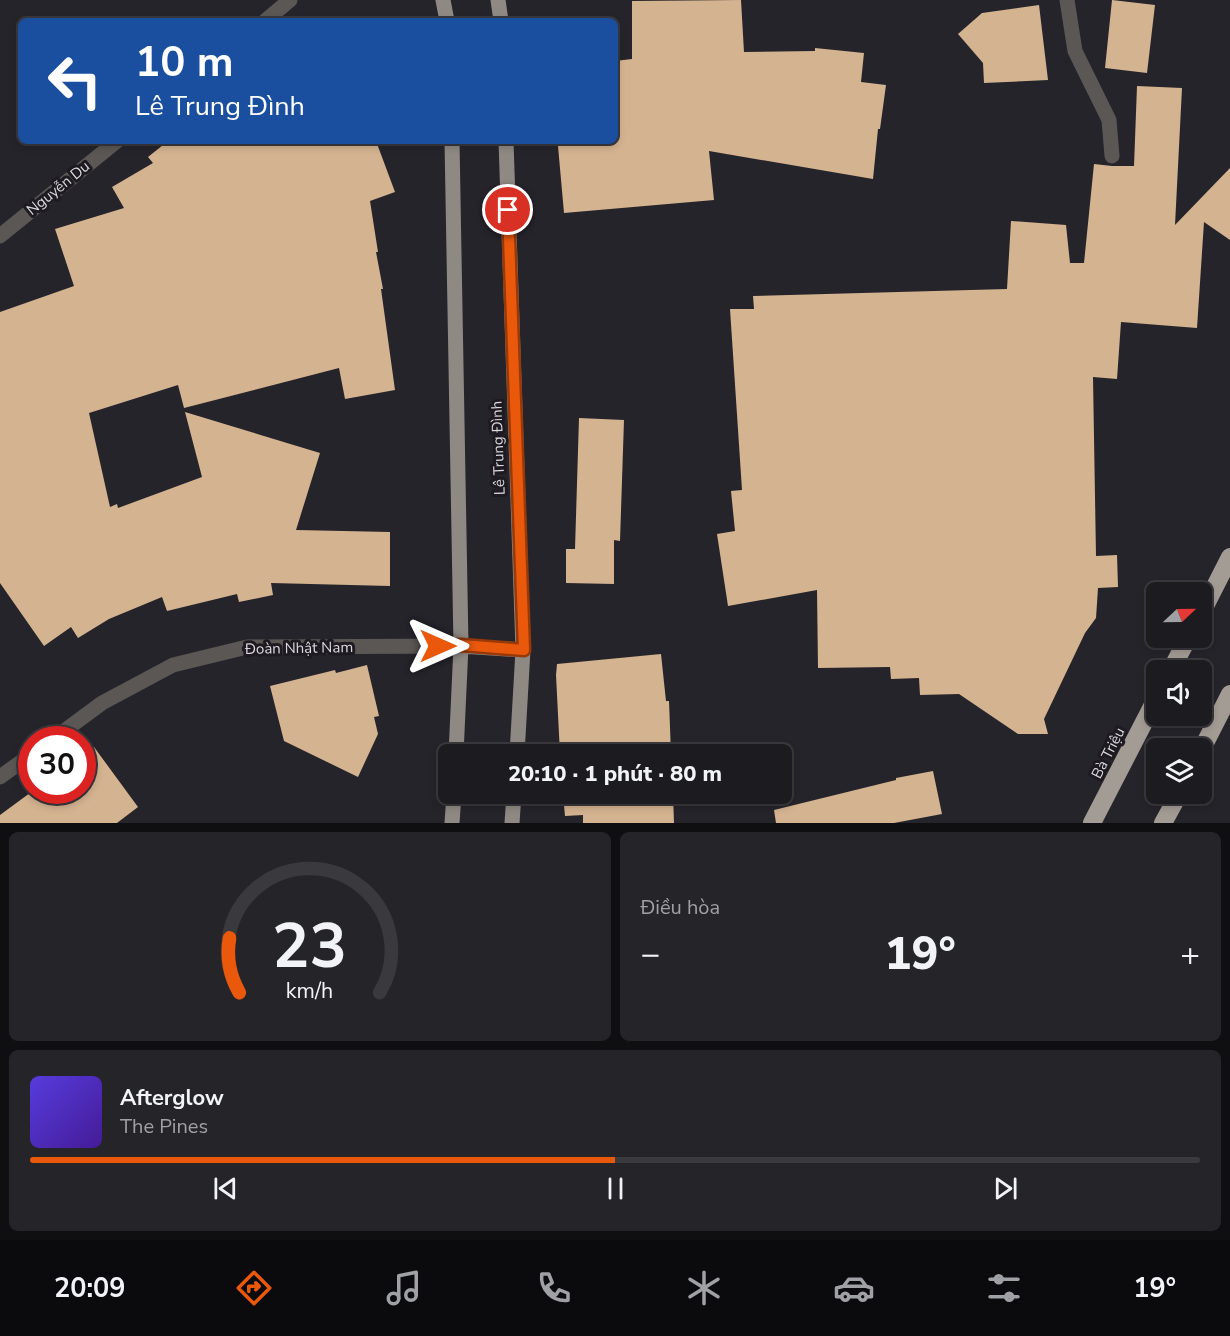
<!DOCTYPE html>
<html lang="vi">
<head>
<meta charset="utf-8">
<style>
	:root { --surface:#1c1b20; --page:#252429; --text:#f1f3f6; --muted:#a0a1a5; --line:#3a393e; --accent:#ea580c }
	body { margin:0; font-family:"Nunito Sans",sans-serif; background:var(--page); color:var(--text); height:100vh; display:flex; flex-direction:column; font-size:22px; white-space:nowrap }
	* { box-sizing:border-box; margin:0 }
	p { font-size:20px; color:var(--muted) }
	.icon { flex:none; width:33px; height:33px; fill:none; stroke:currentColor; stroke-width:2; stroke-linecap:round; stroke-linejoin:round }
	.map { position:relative; height:823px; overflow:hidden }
	.sheet { display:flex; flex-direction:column; gap:9px; padding:9px; background:#0f0f12; flex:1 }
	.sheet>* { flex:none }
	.guide { position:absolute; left:18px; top:18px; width:600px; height:126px; border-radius:9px; box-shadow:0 3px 9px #0003,0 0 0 2px var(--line); background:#1a4fa0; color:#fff; overflow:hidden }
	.needle { width:39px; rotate:68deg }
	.tools { position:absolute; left:1146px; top:582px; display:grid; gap:12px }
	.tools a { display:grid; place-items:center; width:66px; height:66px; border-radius:9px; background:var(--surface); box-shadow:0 3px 9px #0003,0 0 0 2px var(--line); font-size:30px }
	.speed { position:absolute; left:18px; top:726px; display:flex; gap:12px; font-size:30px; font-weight:700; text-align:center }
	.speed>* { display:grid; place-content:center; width:78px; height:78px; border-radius:50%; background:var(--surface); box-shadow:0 3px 9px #0003,0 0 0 2px var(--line); line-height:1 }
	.speed .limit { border:9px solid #d22; background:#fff; color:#111 }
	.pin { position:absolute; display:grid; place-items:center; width:51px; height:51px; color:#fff; margin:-26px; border:3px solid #fff; border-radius:50%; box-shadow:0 2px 6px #0007 }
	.me { position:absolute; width:66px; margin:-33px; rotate:90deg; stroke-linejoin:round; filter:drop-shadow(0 0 4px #0008) }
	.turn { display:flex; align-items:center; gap:21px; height:126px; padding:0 18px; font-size:27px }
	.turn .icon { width:78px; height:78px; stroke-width:2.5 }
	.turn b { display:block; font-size:42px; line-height:51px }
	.big { font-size:45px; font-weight:800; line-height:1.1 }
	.sheet .widget { flex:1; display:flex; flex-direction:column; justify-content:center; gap:9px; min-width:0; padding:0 21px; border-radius:9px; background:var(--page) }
	.sheet .dial { align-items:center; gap:0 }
	.dial svg { height:156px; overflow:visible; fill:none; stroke:var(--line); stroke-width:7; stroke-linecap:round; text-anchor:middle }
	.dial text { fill:var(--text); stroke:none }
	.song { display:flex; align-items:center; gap:18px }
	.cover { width:72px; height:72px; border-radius:9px; background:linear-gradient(135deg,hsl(250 70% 55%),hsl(260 70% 35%)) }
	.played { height:6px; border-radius:3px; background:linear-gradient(90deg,var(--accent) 50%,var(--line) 50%) }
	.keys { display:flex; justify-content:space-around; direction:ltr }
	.heat { display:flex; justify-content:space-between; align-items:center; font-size:33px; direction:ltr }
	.sheet .tiles { flex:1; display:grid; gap:9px; grid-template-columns:1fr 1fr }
	.widget:last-child { grid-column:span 2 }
	.trip { position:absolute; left:438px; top:744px; width:354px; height:60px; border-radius:9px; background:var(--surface); box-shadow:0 3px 9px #0003,0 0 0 2px var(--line); font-weight:800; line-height:60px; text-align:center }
	.tabs { display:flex; height:96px; justify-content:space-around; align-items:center; background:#0b0b0d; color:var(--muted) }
	.tabs .icon { width:42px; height:42px }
	.tabs .current { color:var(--accent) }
	.tabs b { font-size:27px; color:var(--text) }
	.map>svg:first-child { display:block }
	.building { fill:#d4b390 }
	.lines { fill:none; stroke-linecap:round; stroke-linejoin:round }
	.minor { stroke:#5a5754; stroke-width:15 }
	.major { stroke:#8e8982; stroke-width:15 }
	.highway { stroke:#a39c94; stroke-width:18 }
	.route-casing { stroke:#983908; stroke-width:15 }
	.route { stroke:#ea580c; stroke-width:10 }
	.labels { text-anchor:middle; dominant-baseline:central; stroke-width:6; stroke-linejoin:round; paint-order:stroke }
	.street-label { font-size:15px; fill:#dbd9de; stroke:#1d1a21 }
</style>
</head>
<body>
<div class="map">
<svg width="1230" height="823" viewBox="0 0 1230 823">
	<rect width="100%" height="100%" fill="#26242b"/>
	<path class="building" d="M741,0L744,52L815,51V48L864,53L861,82L886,85L880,129H878L873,179L709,151L714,200L564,213L558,146L615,141V61L632,59V1Z
		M1112,0L1155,5L1147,73L1105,68Z
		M1039,5L1048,80L984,83L983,63L958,34L982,13Z
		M1137,86L1182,88L1175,225L1230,168V240L1204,222L1197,328L1121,322L1117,379L1093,377L1096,556L1117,555L1118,587L1098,588L1096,618L1085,633L1044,719L1048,734H1018L959,694L920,695L919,678L891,679L890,667L818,668L817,590L728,606L717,534L735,531L731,491L742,490L730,309H754L753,296L1007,289L1011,221L1066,225L1070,263H1084L1094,164L1112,166H1134Z
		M168,141H376L395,192L370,201L378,252H376L383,289H381L395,390L345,399L339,368L184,408L178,385L89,413L110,507L117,504L118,508L202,477L185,412L320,453L296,530L390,532V586L271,583L273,595L239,602L237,594L167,611L162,597L109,619L78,638L71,627L44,646L0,583V312L74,286L55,229L124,208L112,187L153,163L148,157Z
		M579,418L624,420L620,541L614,540V584L566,583V549H575Z
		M661,654L666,701H669L671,754H560L556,675L557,664Z
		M367,665L379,716L374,717L378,734L358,777L284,741L270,686L335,670L336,673Z
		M94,747L138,807L117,823H0V815L34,790H82V756Z
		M933,771L942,814L894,823H776L774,810L896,780V778Z
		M563,794H673L674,823H583V815L565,816Z"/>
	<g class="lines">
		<path class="minor" d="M1067,0L1075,51L1109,120L1112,156
			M265,21L290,0
			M0,236L117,141
			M52,740L102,703L173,665L247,647L461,646
			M0,777L32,754"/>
		<path class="major" d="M443,0L447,21
			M498,0L501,21
			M452,141L461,646L456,754
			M506,141L523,650L517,754
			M461,646L523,650
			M452,823L454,794
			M512,823L514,794"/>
		<path class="highway" d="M1202,612L1230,557
			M1171,670L1188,638
			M1202,749L1230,694
			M1092,823L1156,699
			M1163,823L1179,794"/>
	</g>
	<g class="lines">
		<defs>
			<path id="route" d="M438,646L461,645L524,650L508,210"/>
		</defs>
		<use href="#route" class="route-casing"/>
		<use href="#route" class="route"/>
	</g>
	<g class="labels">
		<g class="street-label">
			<text transform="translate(58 188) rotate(-39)">Nguyễn Du</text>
			<text transform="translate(498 448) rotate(-92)">Lê Trung Đình</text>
			<text transform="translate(299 648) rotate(-1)">Đoàn Nhật Nam</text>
			<text transform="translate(1108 753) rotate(-63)">Bà Triệu</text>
		</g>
	</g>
</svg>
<div class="tools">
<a><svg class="needle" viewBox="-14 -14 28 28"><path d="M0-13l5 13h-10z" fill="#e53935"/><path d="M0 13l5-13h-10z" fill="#a0a1a5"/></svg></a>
<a><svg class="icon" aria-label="sound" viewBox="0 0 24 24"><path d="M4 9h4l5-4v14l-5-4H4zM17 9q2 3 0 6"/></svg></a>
<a><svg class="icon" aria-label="layers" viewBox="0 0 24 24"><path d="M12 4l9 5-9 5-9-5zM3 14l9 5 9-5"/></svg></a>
</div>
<div class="speed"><div class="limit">30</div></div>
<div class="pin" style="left:508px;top:210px;background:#d93025"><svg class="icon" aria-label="arrive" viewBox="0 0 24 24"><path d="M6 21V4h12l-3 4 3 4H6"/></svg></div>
<svg class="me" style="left:438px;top:646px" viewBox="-20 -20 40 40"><path d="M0-17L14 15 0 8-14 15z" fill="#ea580c" stroke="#fff" stroke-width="4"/></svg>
<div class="trip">20:10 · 1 phút · 80 m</div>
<div class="guide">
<div class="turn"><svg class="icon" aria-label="left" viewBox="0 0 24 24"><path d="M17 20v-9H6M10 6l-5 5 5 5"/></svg><div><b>10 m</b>Lê Trung Đình</div></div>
</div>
</div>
<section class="sheet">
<div class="tiles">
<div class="widget dial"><svg viewBox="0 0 100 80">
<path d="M14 69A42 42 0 1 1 86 69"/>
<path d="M14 69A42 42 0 0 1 9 41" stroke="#ea580c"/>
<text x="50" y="56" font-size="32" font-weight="700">23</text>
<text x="50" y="72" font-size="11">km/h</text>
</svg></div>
<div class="widget"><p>Điều hòa</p>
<div class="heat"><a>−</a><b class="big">19°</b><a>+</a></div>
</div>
<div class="widget">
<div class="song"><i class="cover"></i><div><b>Afterglow</b><p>The Pines</p></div></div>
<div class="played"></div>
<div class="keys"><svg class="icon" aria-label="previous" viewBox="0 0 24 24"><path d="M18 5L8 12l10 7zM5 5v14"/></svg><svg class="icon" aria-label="pause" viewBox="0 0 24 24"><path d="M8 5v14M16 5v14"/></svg><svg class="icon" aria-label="next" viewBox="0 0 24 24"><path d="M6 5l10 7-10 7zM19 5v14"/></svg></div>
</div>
</div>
</section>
<nav class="tabs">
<b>20:09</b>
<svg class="icon current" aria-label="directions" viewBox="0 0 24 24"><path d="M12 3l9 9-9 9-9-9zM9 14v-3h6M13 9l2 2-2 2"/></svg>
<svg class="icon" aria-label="music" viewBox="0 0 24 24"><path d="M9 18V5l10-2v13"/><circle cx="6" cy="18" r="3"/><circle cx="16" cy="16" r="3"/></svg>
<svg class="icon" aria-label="phone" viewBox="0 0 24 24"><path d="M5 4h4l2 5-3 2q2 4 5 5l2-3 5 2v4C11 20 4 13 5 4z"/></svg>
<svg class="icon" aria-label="climate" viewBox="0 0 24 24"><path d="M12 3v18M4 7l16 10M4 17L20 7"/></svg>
<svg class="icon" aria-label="car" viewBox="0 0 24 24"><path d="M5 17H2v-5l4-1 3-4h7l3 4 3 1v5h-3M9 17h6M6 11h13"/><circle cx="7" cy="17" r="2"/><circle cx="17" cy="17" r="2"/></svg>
<svg class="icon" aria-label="filters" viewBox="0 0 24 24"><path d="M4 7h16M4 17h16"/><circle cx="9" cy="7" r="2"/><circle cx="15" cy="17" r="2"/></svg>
<b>19°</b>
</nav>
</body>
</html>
